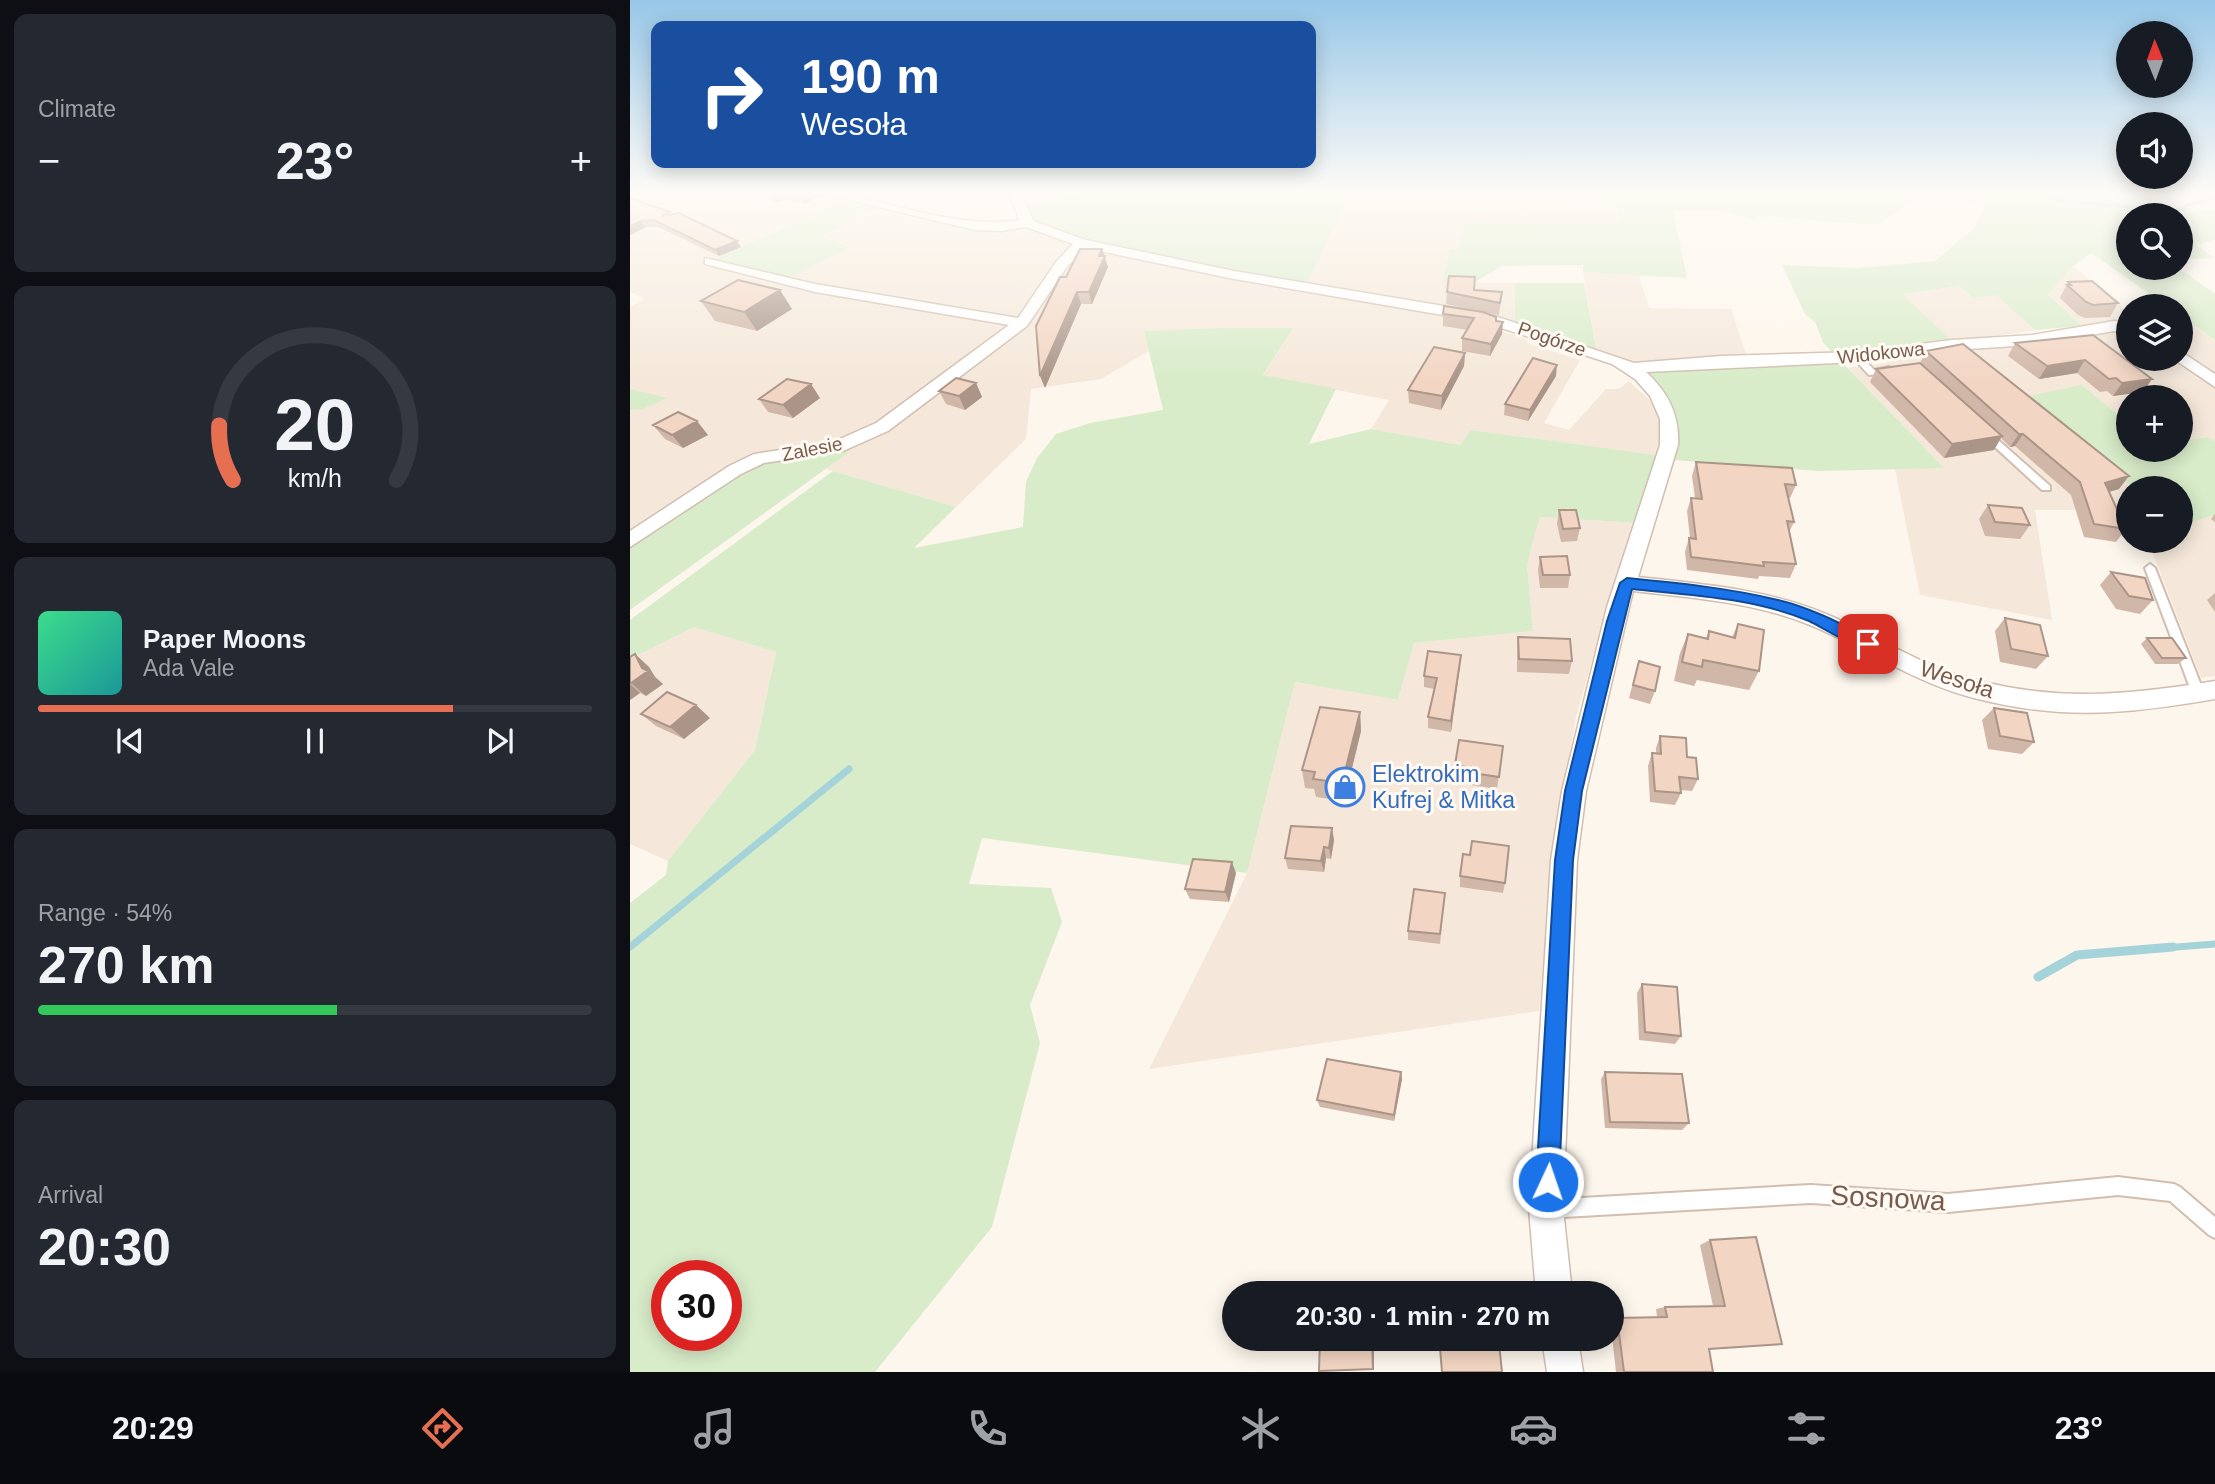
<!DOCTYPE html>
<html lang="en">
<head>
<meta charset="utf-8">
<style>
	:root { --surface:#171b24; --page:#242831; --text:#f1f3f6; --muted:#9ea1a6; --line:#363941; --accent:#e76f51 }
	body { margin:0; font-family:Arial,sans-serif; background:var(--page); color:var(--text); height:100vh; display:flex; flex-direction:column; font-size:26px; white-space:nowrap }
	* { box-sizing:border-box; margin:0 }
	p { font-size:23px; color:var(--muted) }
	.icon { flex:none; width:38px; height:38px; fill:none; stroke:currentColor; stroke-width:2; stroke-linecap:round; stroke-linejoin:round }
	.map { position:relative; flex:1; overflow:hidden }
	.details { display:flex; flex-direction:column; gap:14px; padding:14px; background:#0d0f14; width:630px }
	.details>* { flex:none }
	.banner { position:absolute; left:21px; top:21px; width:665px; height:147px; border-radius:14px; box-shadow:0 4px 18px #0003; background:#1a4fa0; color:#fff; overflow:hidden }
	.needle { width:46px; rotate:359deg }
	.controls { position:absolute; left:1486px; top:21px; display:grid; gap:14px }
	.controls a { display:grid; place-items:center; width:77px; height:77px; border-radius:50%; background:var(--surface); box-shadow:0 4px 18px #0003; font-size:35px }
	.speed { position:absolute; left:21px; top:1260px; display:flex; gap:14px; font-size:35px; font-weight:700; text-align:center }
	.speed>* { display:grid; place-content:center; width:91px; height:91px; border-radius:50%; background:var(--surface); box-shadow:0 4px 18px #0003; line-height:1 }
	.speed .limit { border:10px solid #d22; background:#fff; color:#111 }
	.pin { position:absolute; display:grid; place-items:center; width:60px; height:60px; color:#fff; margin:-30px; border-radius:14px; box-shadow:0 4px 10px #0006 }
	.me { position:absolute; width:77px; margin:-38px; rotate:3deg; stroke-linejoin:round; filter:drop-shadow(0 0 5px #0008) }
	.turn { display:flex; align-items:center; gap:24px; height:147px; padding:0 35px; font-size:32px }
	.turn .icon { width:91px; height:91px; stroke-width:2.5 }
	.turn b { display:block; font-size:49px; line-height:60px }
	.big { font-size:52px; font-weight:700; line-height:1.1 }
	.details .tile { flex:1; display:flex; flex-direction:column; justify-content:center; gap:10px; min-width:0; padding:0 24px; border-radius:14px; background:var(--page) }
	.details .dial { align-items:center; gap:0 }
	.dial svg { height:182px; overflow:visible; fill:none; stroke:var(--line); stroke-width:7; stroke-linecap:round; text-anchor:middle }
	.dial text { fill:var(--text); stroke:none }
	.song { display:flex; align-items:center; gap:21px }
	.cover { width:84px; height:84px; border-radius:10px; background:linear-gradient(135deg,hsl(150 70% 55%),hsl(180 70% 35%)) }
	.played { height:7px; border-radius:4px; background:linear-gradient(90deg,var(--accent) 75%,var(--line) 75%) }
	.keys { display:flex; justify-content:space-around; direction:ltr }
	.heat { display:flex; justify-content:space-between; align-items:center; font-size:38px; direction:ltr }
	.charge { height:10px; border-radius:5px; background:linear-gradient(90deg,#34c759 54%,var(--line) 0) }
	.trip { position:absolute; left:592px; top:1281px; width:402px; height:70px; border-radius:35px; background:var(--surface); box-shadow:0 4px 18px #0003; font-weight:700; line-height:70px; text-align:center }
	.tabs { display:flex; height:112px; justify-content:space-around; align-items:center; background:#090b0e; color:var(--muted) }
	.tabs .icon { width:49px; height:49px }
	.tabs .on { color:var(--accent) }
	.tabs b { font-size:32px; color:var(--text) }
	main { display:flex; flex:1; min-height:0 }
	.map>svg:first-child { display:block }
	.residential { fill:#f5e8da }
	.green { fill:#d8ecc9; fill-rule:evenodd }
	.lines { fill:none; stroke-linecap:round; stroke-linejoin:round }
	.stream-far2 { stroke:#a5d3da; stroke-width:3.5 }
	.stream-far1 { stroke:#a5d3da; stroke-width:7 }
	.stream { stroke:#a5d3da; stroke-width:9 }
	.lane-casing { stroke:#d1beb0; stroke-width:4 }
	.street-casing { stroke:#d1beb0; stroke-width:3 }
	.lane { fill:#fff; fill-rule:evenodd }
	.street { fill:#fff; fill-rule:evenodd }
	.wall { fill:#d1b7a8 }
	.shaded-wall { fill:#aa9588 }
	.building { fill:#f3d5c3; stroke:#aa9588; stroke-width:2 }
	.route { fill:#1a73e8; stroke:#114b97; stroke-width:2 }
	.labels { text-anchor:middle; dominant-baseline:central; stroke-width:6; stroke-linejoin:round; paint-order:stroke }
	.far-street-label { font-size:19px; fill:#7a5c4d; stroke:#fffaf3 }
	.street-label { font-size:23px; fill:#7a5c4d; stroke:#fffaf3 }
	.shop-label { font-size:23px; fill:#366cbe; stroke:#fffaf3; text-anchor:start }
	.near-street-label { font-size:28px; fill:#7a5c4d; stroke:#fffaf3 }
</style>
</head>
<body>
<main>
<section class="details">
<div class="tile"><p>Climate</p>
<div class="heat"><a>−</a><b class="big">23°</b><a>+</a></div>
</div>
<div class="tile dial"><svg viewBox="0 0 100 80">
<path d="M14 69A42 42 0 1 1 86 69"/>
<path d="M14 69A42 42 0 0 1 8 45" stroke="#e76f51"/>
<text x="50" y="56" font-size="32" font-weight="700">20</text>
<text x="50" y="72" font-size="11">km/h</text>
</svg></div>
<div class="tile">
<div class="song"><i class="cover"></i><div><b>Paper Moons</b><p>Ada Vale</p></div></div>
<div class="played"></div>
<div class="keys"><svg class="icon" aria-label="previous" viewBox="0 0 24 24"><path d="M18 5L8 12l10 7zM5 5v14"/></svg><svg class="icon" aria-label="pause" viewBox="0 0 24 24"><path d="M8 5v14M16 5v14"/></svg><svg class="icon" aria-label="next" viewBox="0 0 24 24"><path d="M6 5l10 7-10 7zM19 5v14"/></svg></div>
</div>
<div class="tile"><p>Range · 54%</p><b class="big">270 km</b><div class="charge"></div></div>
<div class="tile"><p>Arrival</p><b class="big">20:30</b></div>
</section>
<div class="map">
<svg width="1585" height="1372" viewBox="0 0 1585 1372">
	<rect width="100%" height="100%" fill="#fdf6ec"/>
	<path class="residential" d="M0,191H175L217,201L85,259L219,246L190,237L247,208L349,231L405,223L832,321L893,337L900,344L950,360L914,423L939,430L976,389H989L999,381L1030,410L1033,428L1027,455L841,430L830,445L741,429L759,400L633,376L663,328L514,331L519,351L471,379L401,389L396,439L326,507L196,469L215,455L0,531V307L15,298L0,292Z
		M197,191H287L262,205Z
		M301,191H374L377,206Z
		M722,191H870L989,205L988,224L836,222L829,249L813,282L885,283V324L763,296L677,283Z
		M1443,266L1498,312V323L1452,326L1418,295Z
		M953,272L1009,275L1019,308L1101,309L1117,357L1008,366L967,352Z
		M1331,286L1343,298L1367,294L1405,330L1323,342L1271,294Z
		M1550,317L1585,340V377L1551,353Z
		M1498,332V359H1547L1585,386V441L1578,437L1551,441L1550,397H1498V423L1452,385L1464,458L1503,488H1498V510H1405L1422,620L1290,595L1265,469L1313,467L1218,368L1256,363L1251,359L1326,347Z
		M1585,515V676L1571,678L1518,541H1550L1551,524Z
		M910,517L1007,523L978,605L946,717L925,838L909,1011L519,1069L617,873L665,682L768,700L784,643L903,631L897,564Z
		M64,627L146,652L125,750L38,861L0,844V659Z"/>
	<path class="green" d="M468,191H722L677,283L656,282L466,244L405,223L393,206Z
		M870,191H1514L1541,215H1498V268H1549L1585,294V340L1551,316L1550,306H1537L1461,253L1443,266L1418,295L1452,326L1405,330L1367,295L1343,298L1330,286L1272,294L1323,342L1205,356L1193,342L1185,322L1175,314L1152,265L1227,268L1305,261L1343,229L1356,208L1314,196L1285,199L1248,225L1128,216L1125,220L1094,211H1043L1057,278L953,272V265L872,266L845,282H813L820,249H829L836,222L988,224L989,205Z
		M217,201L247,208L191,237L220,247L160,277L84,259Z
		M1573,210L1585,211V240L1566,245L1584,258L1551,259L1549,215Z
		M885,283H954L967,352L885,324Z
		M600,328H663L633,375L706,389L679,444L741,429L830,445L841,430L1027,455L1007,523L910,517L897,564L903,631L784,643L768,700L665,682L617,873L352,838L339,884L421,888L432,922L400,1005L410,1043L362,1227L245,1372H0V903L36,875L38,861L125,750L146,652L64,627L0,659V620L203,471L326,507L284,548L393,527L396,482L407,458L426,434L460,423L533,410L514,331ZM37,1276H96V1335H37Z
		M1210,360L1314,468L1188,471L1044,460C1055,413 1046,407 1014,373L1042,368Z
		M1452,385L1498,423V450H1550L1551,441L1578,437L1585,441V515L1552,525L1550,488H1503L1389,398Z
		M0,389L37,398L11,410L0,409Z
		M224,445L215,455L0,610V543L130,460Z"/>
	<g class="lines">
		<path class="stream-far2" d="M1399,191L1415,193L1429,201L1553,210L1557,205L1585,199"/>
		<path class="stream-far1" d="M0,947L219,769
			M1521,949L1585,944"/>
		<path class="stream" d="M1408,977L1447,955L1543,947"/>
		<defs>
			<path id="lane" d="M1224,355H1230L1244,370L1259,367L1263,370L1259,373L1239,375L1224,359Z
				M1356,431L1359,432L1420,486V490H1412L1353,436V432Z
				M1520,564L1525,568L1574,693L1572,696H1564L1562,693L1515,568Z
				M1488,1177L1544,1184L1550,1187L1585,1217V1238L1579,1235L1540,1201L1488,1195L1318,1212L1181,1203L916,1218L910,1215L907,1209L910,1203L916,1200L1181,1185L1318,1194Z"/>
			<path id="street" d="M181,191H203C260,203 332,229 389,220L379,191H391L403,221L456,240L604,271L856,313L1004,363L1091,356L1227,352L1322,340L1402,335L1484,321L1498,323V333L1484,331L1402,345L1322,350L1227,362L1016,372C1038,392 1050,415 1048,445L1008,577C1072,584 1136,589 1196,614C1245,634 1290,666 1342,679C1428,702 1498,695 1585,681V699C1497,714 1433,721 1344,698C1285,683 1236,648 1180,625C1124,602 1063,598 1003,591L956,791L947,860L933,1209L942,1293H906L899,1209L921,860L932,791L977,607L1030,445V419L1020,396L1005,379L982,364L853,322L604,279L455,248L436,268L397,326L258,431L213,451L134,463L111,474L0,547V531L99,466L124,454L203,442L246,423L379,325L185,292L75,264V258L185,284L388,318L426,262L443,244L396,227L372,231L345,230Z
				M1550,351L1585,374V387L1544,359H1550Z
				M912,1339H948L953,1372H917Z"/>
		</defs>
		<use href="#lane" class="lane-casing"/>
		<use href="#street" class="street-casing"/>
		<use href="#lane" class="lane"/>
		<use href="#street" class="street"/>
	</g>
	<path class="wall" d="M111,191H187L190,196L174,204L157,199L146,202Z
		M0,198L40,212L41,214L111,247L89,256L28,227H16L0,235Z
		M472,249L478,267L462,304H451L415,388L436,277Z
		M1438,282L1488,303L1480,317L1455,318L1448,315L1430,298Z
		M844,290L872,292L869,315L816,304L817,292Z
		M71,301L162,309L127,331L85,321Z
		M813,314L866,321L872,334L860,356L832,351V338L838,330L813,326Z
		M1463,335L1513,392L1483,396L1477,391L1470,392L1447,373L1409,379L1378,356L1385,343Z
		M1296,351L1489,489L1479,492L1496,529L1486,542L1454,537L1441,495L1385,446L1380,447L1371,438L1364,450L1314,458L1240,382L1246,369L1290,363Z
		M835,353L834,366L811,410L779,403L778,390Z
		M926,376L898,421L874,415L875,404Z
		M346,383L352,397L335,410L316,404L309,391Z
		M190,398L163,418L138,412L129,399Z
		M23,425L78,435L53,448L35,439Z
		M1066,462L1166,485L1160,498H1158L1164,522L1159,532L1166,564L1160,578L1129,576L1128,579L1057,570L1055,552L1059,538H1060L1057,511L1061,498H1065L1062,476Z
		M1358,505L1400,525L1390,539L1355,536L1349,519Z
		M929,510L950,528L947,541L931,542L927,524Z
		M1585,514V522L1581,519Z
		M910,557L940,575L938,588H910L908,570Z
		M1481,572L1523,600L1510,614L1486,609L1470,585Z
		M1585,593V612L1577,600Z
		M1375,618L1418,656L1406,669L1370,662L1365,631Z
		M1108,624L1129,671L1119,690L1067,680L1064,686L1044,681L1050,653L1058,634L1076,638L1079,631L1102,637Z
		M888,637L942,661L939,674L887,672V650Z
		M1517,638L1556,658L1548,664H1525L1511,644Z
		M5,654L19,667L25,677L33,684L16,696L10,693L0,700V657Z
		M831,655L821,732L798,728V717L805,689L794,687V676Z
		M1009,661L1025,691L1020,704L999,698Z
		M1364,708L1404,742L1392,754L1358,749L1352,720Z
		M730,712L731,731L714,801L686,797L684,789L675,788L672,770Z
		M11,714L80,718L54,739L26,726Z
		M1030,736L1057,757L1068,779L1062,791L1050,790L1051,793L1045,805L1020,802L1018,766L1022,753L1026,754V748Z
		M873,746L867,789L841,785V780L824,778L825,765Z
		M702,828L704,840L701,859L696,858L694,872L658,869L655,858Z
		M606,873L599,902L560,899L555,889Z
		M830,876L875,883L873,893L830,887Z
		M815,893L810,944L778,940V931Z
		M1012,984L1051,1036L1045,1044L1009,1040L1007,993Z
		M771,1072L772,1079L764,1121L690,1107L687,1100Z
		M975,1072L1059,1123L1052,1130L975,1128L971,1079Z
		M1126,1237L1079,1349L1083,1372H986L982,1336V1319L1027,1317L1026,1309L1035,1307L1083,1306L1070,1245L1080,1240Z"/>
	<path class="shaded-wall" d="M146,191H153L157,199L146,202L140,192Z
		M174,191H187L190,196L174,204L168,194Z
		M11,221L16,227L0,235V226Z
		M107,241L111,247L89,256L85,250Z
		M472,249L478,267L462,304L459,292L469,256Z
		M150,290L162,309L127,331L114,312Z
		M447,292L451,304L415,388L410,376Z
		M873,322L872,334L860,356L861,344Z
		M835,353L834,366L811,410L812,396Z
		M1455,360L1447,373L1409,379L1417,366Z
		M927,365L926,376L898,421L900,410Z
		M1522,379L1513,392L1483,396L1492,383Z
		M346,383L352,397L335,410L329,396Z
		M181,384L190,398L163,418L153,405Z
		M67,421L78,435L53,448L42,435Z
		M1389,434H1393L1385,446L1380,447Z
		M1372,436L1364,450L1314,458L1322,444Z
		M1499,476L1489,489L1465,496L1475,483Z
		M5,654L19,667L25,677L33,684L16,696L1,683L12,668Z
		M831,655L830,666L821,732V721Z
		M0,684L10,693L0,700Z
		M66,705L80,718L54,739L40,727Z
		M730,712L731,731L714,801L712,783Z
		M702,828L704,840L701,859L699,848Z
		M694,847L696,858L694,872L691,861Z
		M602,862L606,873L599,902L595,892Z
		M771,1072L772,1079L764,1121V1115Z
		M742,1339H744V1368L743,1369Z"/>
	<path class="building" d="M157,191H174L168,194Z
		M0,198L40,212L32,216L49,213L107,241L85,250L24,220L11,221L0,226Z
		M450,249H472L469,256H475L459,292H447L410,376L406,326L430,277H436Z
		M819,276L845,277L844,290L872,292L870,303L817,292Z
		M108,280L150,290L114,312L71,301Z
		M1462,281L1488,303L1463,305L1456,302L1437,285H1441L1438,282Z
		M814,306L853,312L866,317V321L873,322L861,344L832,338L844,318L813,314Z
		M1463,335L1522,379L1492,383L1486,378L1479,379L1455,360L1417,366L1385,343Z
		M1333,344L1499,476L1475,483L1496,529L1464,524L1450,482L1393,434H1389L1296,351Z
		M804,347L835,353L812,396L778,390Z
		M903,358L927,365L900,410L875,404Z
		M1290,363L1372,436L1322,444L1246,369Z
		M326,378L346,383L329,396L309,391Z
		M157,379L181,384L153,405L129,399Z
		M48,412L67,421L42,435L23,425Z
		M1066,462L1162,468L1166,485L1155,484L1164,522L1157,521L1166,564L1133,562L1134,566L1061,557L1059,538L1066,539L1061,498L1072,499Z
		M1358,505L1392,508L1400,525L1365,522Z
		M929,510H946L950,528L933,529Z
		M937,556L940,575H913L910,557Z
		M1481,572L1515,578L1523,600L1499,596Z
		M1375,618L1410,625L1418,656L1381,649Z
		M1108,624L1134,630L1129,671L1073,660L1072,667L1052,662L1058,634L1078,639L1079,631L1105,638Z
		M888,637L940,639L942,661L889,659Z
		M1517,638H1542L1556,658H1532Z
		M798,651L831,655L821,721L798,717L807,678L794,676Z
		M5,654L12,668L18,671L1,683H0V657Z
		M1009,661L1030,667L1025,691L1003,685Z
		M37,692L66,705L40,727L11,714Z
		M690,707L730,712L712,783L683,779L685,772L672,770Z
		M1364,708L1397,713L1404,742L1370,736Z
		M1030,736L1056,738L1057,757L1066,758L1068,779L1049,777L1051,793L1025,791L1022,753L1031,754Z
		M829,740L873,746L869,777L842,773V768L825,765Z
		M661,826L702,828L699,848L694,847L691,861L655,858Z
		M842,841L879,846L875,883L830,876L833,854L840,855Z
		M563,859L602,862L595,892L555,889Z
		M784,889L815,893L810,934L778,931Z
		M1012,984L1047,987L1051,1036L1015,1032Z
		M697,1059L771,1072L764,1115L687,1100Z
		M975,1072L1052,1074L1059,1123L980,1122Z
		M1126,1237L1152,1344L1079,1349L1083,1372H994L987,1318L1037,1317L1035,1307L1095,1306L1080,1240Z
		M741,1282L742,1293H691V1283Z
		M690,1339H742L743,1369L689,1371Z
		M869,1343L872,1372H812L810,1348Z"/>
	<linearGradient id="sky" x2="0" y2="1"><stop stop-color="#97c7e8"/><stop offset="0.5" stop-color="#fefbf6"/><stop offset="1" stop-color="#fefbf6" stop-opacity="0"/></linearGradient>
	<rect width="1585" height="383" fill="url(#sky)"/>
	<path class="route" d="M997,578C1048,583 1099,588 1148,600C1182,608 1213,625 1244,640L1246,644L1244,648C1230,652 1194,628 1179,621C1124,598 1061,595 1002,589L952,791L943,860L929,1182L926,1190L918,1194L909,1190L906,1182L925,860L935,791L977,621L990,583Z"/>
	<defs>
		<symbol id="shop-ring" viewBox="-11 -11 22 22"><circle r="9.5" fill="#fffaf3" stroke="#3f7fe0" stroke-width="1.5"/><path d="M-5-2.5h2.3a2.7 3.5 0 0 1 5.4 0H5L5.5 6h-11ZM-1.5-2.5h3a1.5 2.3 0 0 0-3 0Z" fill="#3f7fe0"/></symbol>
	</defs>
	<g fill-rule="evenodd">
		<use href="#shop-ring" x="693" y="765" width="44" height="44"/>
	</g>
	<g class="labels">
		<g class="far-street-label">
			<text transform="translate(922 339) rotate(19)">Pogórze</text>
			<text transform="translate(1251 353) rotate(-6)">Widokowa</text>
			<text transform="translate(182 449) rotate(-11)">Zalesie</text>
		</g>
		<g class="street-label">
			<text transform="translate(1327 679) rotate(18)">Wesoła</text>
		</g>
		<g class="shop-label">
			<text x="742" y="774">Elektrokim<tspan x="742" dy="26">Kufrej &amp; Mitka</tspan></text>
		</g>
		<g class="near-street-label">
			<text transform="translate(1258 1198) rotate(3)">Sosnowa</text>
		</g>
	</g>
</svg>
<div class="controls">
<a><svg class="needle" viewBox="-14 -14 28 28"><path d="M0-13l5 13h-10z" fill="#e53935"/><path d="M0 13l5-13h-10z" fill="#9ea1a6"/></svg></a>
<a><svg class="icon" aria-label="sound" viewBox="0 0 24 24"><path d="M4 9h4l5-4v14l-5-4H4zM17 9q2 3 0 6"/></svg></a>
<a><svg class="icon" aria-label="search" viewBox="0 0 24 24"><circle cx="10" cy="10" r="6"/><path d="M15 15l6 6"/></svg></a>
<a><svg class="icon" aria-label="layers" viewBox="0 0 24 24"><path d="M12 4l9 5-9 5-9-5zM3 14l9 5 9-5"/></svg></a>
<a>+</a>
<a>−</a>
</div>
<div class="speed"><div class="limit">30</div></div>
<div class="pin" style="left:1238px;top:644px;background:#d93025"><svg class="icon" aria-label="arrive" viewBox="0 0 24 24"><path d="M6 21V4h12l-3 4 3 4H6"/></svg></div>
<svg class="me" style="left:918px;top:1182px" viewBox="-20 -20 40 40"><circle r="17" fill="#1a73e8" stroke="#fff" stroke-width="3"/><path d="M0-11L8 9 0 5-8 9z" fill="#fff"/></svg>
<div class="trip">20:30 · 1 min · 270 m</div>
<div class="banner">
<div class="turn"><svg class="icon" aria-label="right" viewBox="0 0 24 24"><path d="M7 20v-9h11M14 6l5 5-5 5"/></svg><div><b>190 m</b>Wesoła</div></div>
</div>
</div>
</main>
<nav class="tabs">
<b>20:29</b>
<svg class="icon on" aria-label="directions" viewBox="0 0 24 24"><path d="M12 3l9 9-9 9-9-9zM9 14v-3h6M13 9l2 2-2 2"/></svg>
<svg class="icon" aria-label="music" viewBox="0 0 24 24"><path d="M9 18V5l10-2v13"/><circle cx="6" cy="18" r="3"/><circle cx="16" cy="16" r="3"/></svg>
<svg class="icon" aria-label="phone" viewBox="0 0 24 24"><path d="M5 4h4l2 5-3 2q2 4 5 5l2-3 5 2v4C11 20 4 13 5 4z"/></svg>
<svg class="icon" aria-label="climate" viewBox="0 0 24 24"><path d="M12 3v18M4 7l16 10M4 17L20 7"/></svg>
<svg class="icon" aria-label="car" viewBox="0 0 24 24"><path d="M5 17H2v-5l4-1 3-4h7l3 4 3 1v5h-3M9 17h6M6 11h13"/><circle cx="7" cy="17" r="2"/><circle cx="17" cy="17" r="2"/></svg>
<svg class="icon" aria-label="filters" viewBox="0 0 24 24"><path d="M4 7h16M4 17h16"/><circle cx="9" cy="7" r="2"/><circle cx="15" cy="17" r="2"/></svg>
<b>23°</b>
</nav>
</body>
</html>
